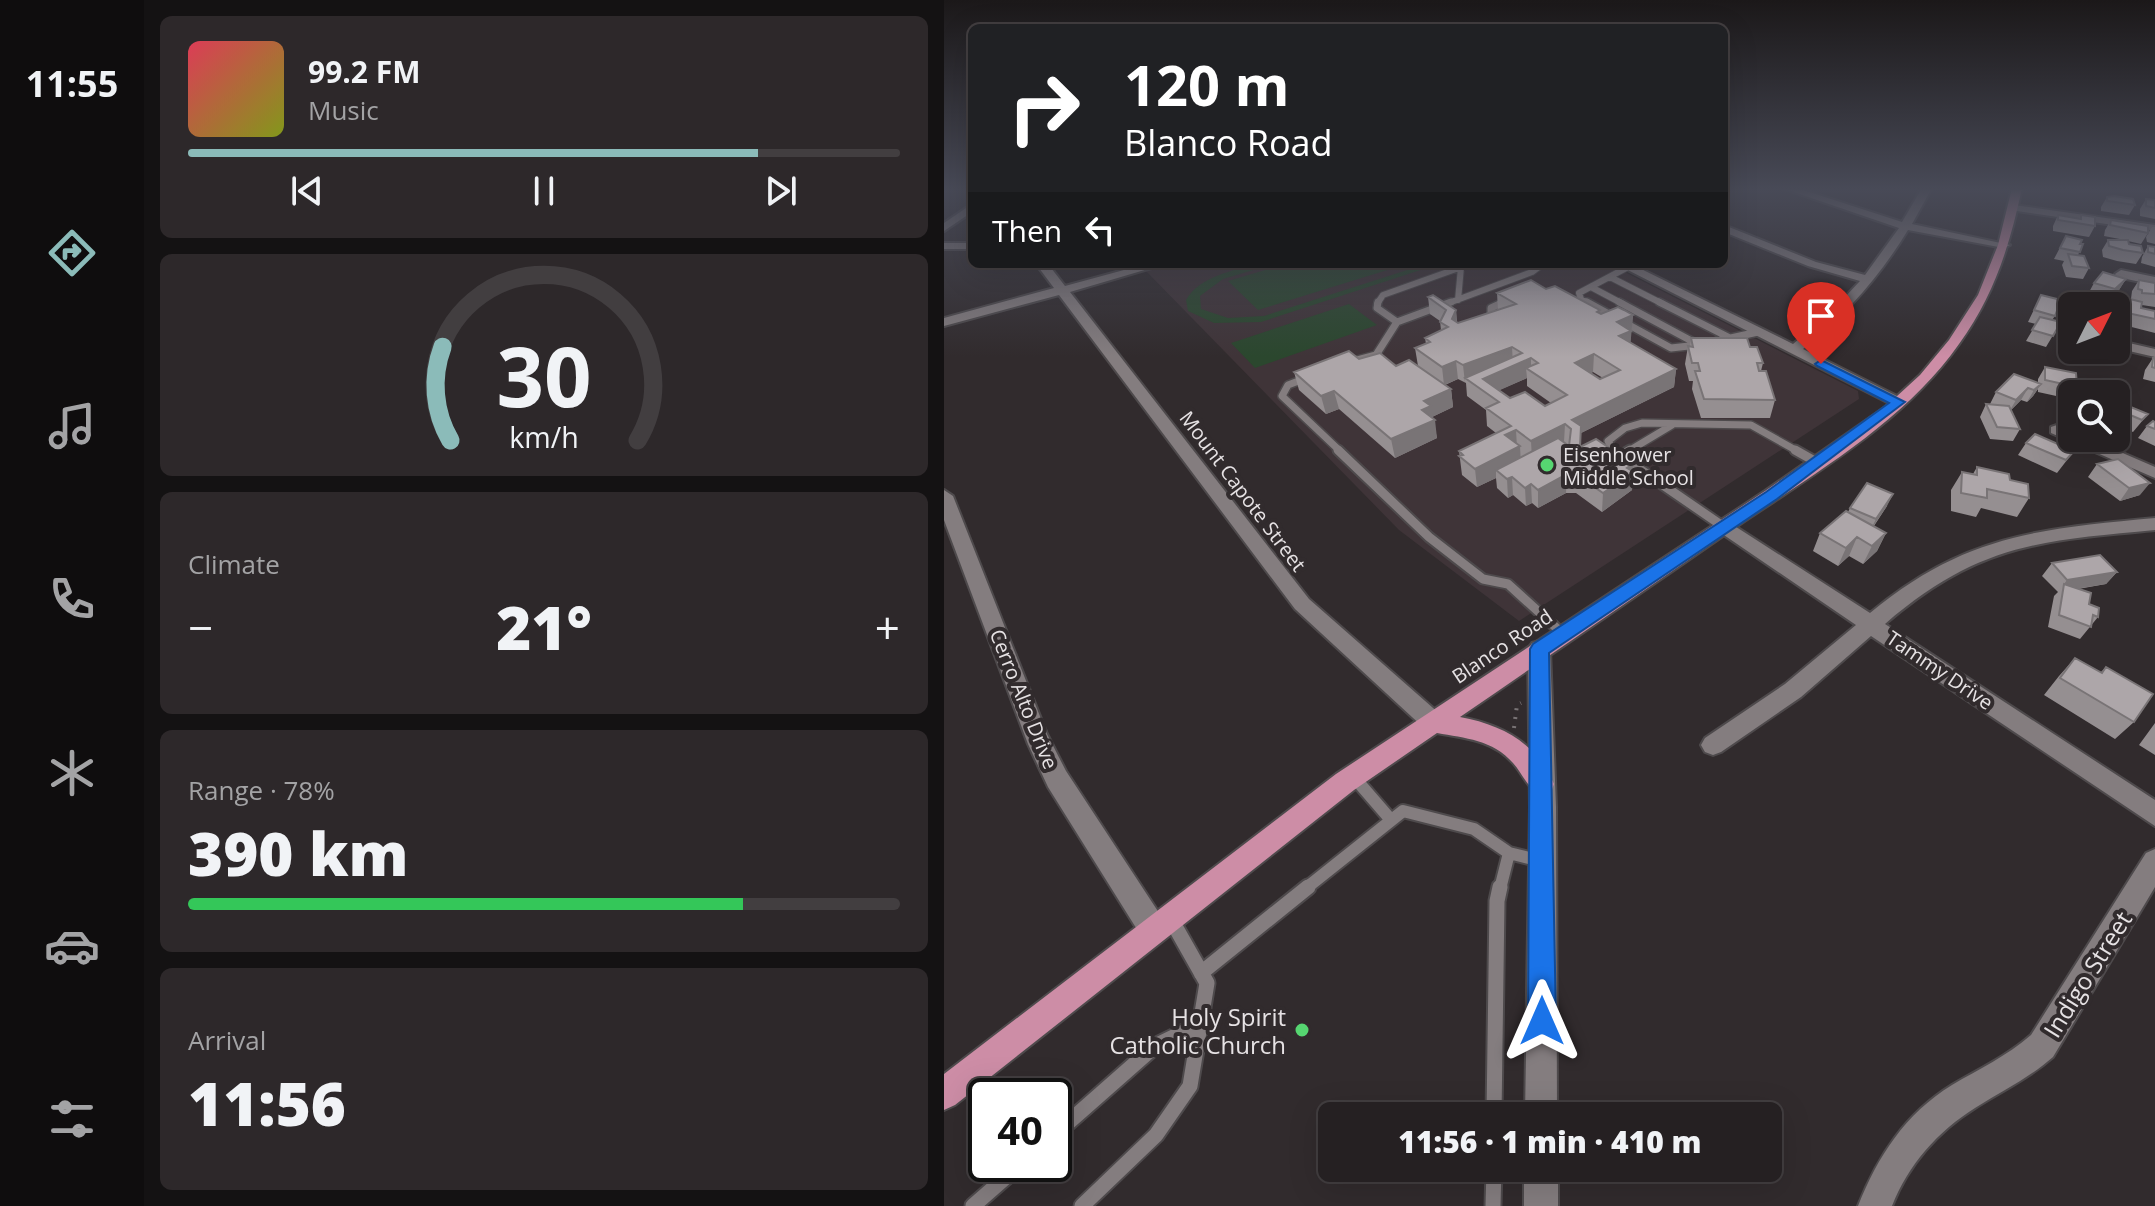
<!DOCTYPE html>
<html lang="en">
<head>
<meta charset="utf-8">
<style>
	:root { --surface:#252022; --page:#2d282a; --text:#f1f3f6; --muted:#a3a3a5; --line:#423e40; --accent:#8bbbb9 }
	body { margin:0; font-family:"Open Sans",sans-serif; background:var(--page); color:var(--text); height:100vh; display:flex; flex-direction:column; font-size:30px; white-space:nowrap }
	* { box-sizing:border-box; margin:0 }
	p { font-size:26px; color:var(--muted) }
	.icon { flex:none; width:44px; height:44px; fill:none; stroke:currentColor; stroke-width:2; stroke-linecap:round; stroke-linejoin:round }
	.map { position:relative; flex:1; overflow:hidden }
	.details { display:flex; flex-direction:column; gap:16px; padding:16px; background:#141213; width:800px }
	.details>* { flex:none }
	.guide { position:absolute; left:24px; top:24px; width:760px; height:244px; border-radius:12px; box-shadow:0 8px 32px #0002,0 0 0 2px var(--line); background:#202124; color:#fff; overflow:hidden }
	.needle { width:52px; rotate:48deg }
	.tools { position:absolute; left:1114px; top:292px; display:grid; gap:16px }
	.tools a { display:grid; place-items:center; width:72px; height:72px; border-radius:12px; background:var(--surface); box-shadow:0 8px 32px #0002,0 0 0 2px var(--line); font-size:40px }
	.speed { position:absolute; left:24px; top:1078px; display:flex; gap:16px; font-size:40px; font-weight:700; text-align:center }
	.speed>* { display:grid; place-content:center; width:104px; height:104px; border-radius:50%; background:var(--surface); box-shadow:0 8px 32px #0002,0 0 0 2px var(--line); line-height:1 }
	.speed .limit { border:4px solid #111; border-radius:12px; background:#fff; color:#111 }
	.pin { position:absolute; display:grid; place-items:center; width:68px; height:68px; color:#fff; margin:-82px -34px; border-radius:50% 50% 50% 0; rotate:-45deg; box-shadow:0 0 8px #0007 }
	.pin .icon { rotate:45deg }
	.me { position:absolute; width:88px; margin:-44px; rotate:0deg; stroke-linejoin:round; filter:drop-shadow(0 0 6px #0008) }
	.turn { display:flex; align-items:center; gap:28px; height:168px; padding:0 24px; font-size:36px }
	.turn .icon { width:104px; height:104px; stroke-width:2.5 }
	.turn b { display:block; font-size:56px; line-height:68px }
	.then { display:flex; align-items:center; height:76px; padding:0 24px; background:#0003; gap:16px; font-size:30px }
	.big { font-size:60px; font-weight:800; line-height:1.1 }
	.details .card { flex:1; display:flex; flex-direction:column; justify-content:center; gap:12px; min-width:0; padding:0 28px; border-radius:12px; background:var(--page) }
	.details .dial { align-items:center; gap:0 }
	.dial svg { height:208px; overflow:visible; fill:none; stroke:var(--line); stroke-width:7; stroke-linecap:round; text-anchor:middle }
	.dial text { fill:var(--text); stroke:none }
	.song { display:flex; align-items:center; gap:24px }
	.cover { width:96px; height:96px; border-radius:12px; background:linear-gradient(135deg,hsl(350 70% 55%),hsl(70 70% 35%)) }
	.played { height:8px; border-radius:4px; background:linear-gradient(90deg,var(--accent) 80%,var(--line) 80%) }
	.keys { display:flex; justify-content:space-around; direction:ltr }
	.heat { display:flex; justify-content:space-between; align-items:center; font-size:44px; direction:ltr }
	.charge { height:12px; border-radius:6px; background:linear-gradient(90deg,#34c759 78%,var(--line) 0) }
	.trip { position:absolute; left:374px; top:1102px; width:464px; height:80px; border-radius:12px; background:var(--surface); box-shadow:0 8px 32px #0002,0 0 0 2px var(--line); font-weight:800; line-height:80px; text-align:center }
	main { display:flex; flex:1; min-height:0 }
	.tab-bar { display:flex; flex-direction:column; width:144px; justify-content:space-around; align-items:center; background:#0f0d0e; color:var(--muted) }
	.tab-bar .icon { width:56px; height:56px }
	.tab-bar .active { color:var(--accent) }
	.tab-bar b { font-size:36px; color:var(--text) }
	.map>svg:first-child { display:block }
	.built { fill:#3f3438 }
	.green { fill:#2b472e }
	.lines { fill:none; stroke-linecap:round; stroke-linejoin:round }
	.service-far4-casing { stroke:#4e4a4c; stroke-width:8 }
	.service-far3-casing { stroke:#4e4a4c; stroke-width:10 }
	.service-far2-casing { stroke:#4e4a4c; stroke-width:13 }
	.service-far1-casing { stroke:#4e4a4c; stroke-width:16 }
	.service-casing { stroke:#4e4a4c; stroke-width:19 }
	.minor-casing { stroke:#4e4a4c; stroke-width:4 }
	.tertiary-casing { stroke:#4e4a4c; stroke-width:4 }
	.primary-casing { stroke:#4e4a4c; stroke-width:4 }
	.path { stroke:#797375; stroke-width:4; stroke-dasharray:2 7; stroke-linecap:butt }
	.service-far4 { stroke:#847d7f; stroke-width:6 }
	.service-far3 { stroke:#847d7f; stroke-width:7 }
	.service-far2 { stroke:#847d7f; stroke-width:9 }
	.service-far1 { stroke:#847d7f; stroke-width:12 }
	.service { stroke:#847d7f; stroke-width:15 }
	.minor { fill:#847d7f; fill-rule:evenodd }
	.tertiary { fill:#847d7f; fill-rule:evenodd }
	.primary { fill:#cd8da6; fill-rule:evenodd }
	.wall { fill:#958f91; fill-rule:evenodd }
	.shaded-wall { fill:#797476 }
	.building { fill:#ada6a9; stroke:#797476; stroke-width:2; fill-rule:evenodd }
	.route { fill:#1a73e8; stroke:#114b97; stroke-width:2 }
	.poi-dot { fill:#56d671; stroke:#312b2d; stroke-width:3 }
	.labels { text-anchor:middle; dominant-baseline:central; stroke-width:8; stroke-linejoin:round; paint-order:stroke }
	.poi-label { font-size:20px; fill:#e6e2e4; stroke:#312b2d; text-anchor:start }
	.street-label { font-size:20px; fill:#e6e2e4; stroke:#312b2d }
	.near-street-label { font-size:24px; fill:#e6e2e4; stroke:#312b2d }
	.near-poi-label { font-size:24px; fill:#e6e2e4; stroke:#312b2d; text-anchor:end }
</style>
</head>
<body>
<main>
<nav class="tab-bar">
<b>11:55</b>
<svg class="icon active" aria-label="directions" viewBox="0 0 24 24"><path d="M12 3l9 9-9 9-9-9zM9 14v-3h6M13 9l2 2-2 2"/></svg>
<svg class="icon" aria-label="music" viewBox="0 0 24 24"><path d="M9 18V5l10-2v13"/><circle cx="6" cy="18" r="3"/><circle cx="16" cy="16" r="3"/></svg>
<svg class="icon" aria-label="phone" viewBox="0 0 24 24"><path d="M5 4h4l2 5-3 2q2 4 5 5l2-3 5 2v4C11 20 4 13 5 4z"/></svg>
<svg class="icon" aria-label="climate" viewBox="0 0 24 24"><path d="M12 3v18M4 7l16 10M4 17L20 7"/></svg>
<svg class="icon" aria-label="car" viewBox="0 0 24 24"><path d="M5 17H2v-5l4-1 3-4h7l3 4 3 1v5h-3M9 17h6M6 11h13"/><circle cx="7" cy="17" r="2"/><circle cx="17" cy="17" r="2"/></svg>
<svg class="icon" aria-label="filters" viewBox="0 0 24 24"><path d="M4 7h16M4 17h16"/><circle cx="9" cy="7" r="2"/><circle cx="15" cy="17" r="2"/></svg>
</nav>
<section class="details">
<div class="card">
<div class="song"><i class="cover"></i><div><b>99.2 FM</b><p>Music</p></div></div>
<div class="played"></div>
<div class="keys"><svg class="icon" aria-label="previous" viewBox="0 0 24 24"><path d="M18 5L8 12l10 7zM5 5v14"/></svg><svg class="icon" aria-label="pause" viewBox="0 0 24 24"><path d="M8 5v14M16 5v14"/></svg><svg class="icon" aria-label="next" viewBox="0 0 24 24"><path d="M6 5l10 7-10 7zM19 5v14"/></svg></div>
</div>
<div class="card dial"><svg viewBox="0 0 100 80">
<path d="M14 69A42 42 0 1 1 86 69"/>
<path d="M14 69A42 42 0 0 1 11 33" stroke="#8bbbb9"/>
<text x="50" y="56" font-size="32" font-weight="700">30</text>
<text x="50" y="72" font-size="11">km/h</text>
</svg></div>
<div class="card"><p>Climate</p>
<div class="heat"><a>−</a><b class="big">21°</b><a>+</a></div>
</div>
<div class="card"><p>Range · 78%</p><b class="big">390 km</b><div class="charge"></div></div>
<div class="card"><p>Arrival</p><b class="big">11:56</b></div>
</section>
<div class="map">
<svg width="1211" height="1206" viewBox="0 0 1211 1206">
	<rect width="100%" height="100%" fill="#312b2d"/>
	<path class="built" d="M235,264H665L914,391L915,399L575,621L455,530L201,270Z"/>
	<path class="green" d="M313,264H330L279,279L256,296L257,309L284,318L320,316L482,264H495L317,322L270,323L244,311L242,300C256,276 288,271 313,264Z
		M341,264H463L314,310L284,281Z
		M405,304L433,325L311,368L287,343Z"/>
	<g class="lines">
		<defs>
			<path id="service-far4" d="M666,277L719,304
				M647,287L679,304
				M514,300L517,267
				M433,304L439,295L526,264
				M502,304L588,272L596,266L593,264
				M555,304L566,299
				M646,304L637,299L635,293L684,267"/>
			<path id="service-far3" d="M643,302L727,348L754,345
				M675,302L755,345
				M715,302L786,338
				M547,314V308L560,302
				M453,322L507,302
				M773,341L814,332
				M402,363L432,355L453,322L433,308L434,302
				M365,377L344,385L338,396L397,452
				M670,452L664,441L681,428L698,423L807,425L855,452
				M683,452L728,425"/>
			<path id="service-far2" d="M394,450L485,537L539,579L564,584L618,633
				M668,450L780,527
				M851,450L874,463
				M676,456L686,450"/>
			<path id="service-far1" d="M409,776L447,820
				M361,889L459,811L530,829L565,853L597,861
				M556,889L565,853"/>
			<path id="service" d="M257,973L364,887
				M550,1116L553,901L556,887
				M110,1135L211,1046L256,1024
				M29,1206L77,1164
				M138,1206L212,1135L246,1086L263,983L228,921
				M549,1206L550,1168"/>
			<path id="minor" d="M838,188H853L958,222L978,188H988L968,224L1066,245L1060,248L964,230C936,276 902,315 859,349L959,399V405H949L672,264H687L849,344L886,313L916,281L864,266L780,232V225L872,262L921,275L955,228Z
				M28,204V212L0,231V223Z
				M1070,205L1211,225V231L1066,210L1065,208Z
				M0,243H28V249H0Z
				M92,264H104L121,286L202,264H221L126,292L365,599L497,715L500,722L497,729L489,732L481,729L351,609L115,295L0,326V318L110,288Z
				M1177,270L1211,277V285L1173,277L1171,274Z
				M1172,340L1211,349V357L1172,348Z
				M1113,425L1128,431V438H1144L1211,467V478L1107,433V427Z
				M0,490L9,496L103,734L122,771L219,919L223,929L219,939L209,943L199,939L104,787L84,744L0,520Z
				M1211,518V530C1095,541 1034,544 941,624L1211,800V826L927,636L857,697L777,752L769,755L761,752L757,745L761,738L841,684L912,625L774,531L771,527L774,523H786L926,613C1020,535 1094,529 1211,518Z
				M1211,849V887L1109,1057C1085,1078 1058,1091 1031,1108C994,1131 964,1165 948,1206H914C934,1156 961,1114 1008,1085C1035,1069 1063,1056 1087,1035L1202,853Z"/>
			<path id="tertiary" d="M595,641L602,643L606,649L612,807L613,1116H581L586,807L584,649L588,643Z
				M580,1168H614V1206H580Z"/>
			<path id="primary" d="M1068,188H1078C1066,245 1050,296 1015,344C961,421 873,472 796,524C703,589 609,653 516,717C559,725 592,743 610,784L607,792L598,795C584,790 579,774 569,763C549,740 521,738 493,733L410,790L11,1105L0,1110V1074L392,774L821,491L940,408L976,375L1005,340L1034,295L1054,245Z"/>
		</defs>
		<use href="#service-far4" class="service-far4-casing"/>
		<use href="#service-far3" class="service-far3-casing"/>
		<use href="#service-far2" class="service-far2-casing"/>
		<use href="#service-far1" class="service-far1-casing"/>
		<use href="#service" class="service-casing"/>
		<use href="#minor" class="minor-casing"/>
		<use href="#tertiary" class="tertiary-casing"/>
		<use href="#primary" class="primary-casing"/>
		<path class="path" d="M570,728L573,705L577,703"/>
		<use href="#service-far4" class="service-far4"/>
		<use href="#service-far3" class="service-far3"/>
		<use href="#service-far2" class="service-far2"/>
		<use href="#service-far1" class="service-far1"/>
		<use href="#service" class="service"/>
		<use href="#minor" class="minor"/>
		<use href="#tertiary" class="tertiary"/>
		<use href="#primary" class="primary"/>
	</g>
	<path class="wall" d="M1159,188H1188L1187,190H1162Z
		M1163,197L1191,205L1185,215L1157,211V207Z
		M1202,199L1211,200V219L1196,216V209Z
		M1114,215L1135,219L1137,215L1151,226L1145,237L1109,231V226Z
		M1167,220L1204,233L1197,244L1184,241L1185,244L1199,253L1192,264L1173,261L1159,257L1158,250L1164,240H1181L1160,236L1161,230Z
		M1208,227H1211V244L1203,242L1202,237Z
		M1122,236L1139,244L1134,255L1145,268L1139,279L1122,277L1118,265L1120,261L1110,259Z
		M1204,246L1211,247V267L1197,263L1198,257Z
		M1182,279L1175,290L1164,301L1144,294L1150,283Z
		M1195,280L1211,283V307L1198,305L1197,308L1211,311V333L1172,323L1175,309L1182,298L1187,299L1188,291Z
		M602,289L656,314L689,315L686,343L732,369L730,387L637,433L636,447L690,472L688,490L658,512L632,493H622L594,508L588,503L582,506L569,495L564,498L553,488L552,478L533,487L518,475L515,451L552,433L543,426L542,410L523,396L522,383L514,379L501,385L507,389L509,407L488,417L493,438L451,458L395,409L382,414L355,390L350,372L415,359L452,366H474L471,348L482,344L481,338L497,330L496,321L486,314L484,297L512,310L513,322L514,323L554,310L553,293ZM649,372L659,378L656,379L647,373ZM583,378V386L607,403L601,406L566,398L555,390Z
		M1097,295L1111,316L1108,320L1117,322L1102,347L1082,341L1092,324L1084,322Z
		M747,338L806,347L819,363L817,371L831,400L826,418H757L748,389L749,381H745L741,364L744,346L746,347Z
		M1209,358H1211V382L1199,379L1201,370Z
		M1101,367L1133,387L1126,399L1094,392V389L1089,396L1083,402L1077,400L1067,410L1076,429L1069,441L1046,439L1036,417L1042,404L1048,405L1046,404L1052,392L1094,383V379Z
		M1172,401L1204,414L1189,432L1172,425Z
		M1211,422V446L1194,438L1203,426Z
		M1082,443L1130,451L1113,473L1074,455Z
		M1153,464L1196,495L1176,501L1144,477Z
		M1033,467L1066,480L1085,498L1073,517L1037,508L1032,517L1007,511V490L1018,472L1029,474Z
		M943,506L930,526L942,533L933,551L919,564L905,556L894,566L869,551L876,533L904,512L906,508Z
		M1108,563L1173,572L1162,584L1134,589L1154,617L1136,639L1104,627L1110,596L1114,592L1098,576Z
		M1131,658L1156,673L1162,667L1190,722L1171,739L1100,695L1115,676Z
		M1211,723V755L1195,745Z"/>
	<path class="shaded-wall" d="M1182,279L1175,290L1164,301L1171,289Z
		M512,310L513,327L508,319Z
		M689,315L686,349L674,354L673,322Z
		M568,347L569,365L521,378V383L519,365Z
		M650,354L649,372L630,381L631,363Z
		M587,358V371L582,368L583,378L545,395L539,379Z
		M512,361L514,379L500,385L498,367Z
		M732,369L730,387L637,433L628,420Z
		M1097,384L1089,396L1083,402L1090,390Z
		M1084,388L1077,400L1065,412L1072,400Z
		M507,389L509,407L488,417L489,420H491L493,438L451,458L447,439L478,410L480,401Z
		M390,391L395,409L382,414L377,396Z
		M621,424L620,442L588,459L587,441Z
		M572,430L573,448L576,446L577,465L552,470V478L533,487L531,469L561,435Z
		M689,464L688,490L658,512L659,493L683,468Z
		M623,474L622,493L594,508V490Z
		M568,477L569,495L564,498L563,479Z
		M1206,483L1196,495L1176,501L1185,488Z
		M587,484L588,503L582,506L581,488Z
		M949,494L943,506L926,531L932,519Z
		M942,533L933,551L919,564L928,546Z
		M913,537L905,556L894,566L902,548Z
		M1173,572L1162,584L1119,591L1120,584L1114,592L1123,580Z"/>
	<path class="building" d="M1170,196L1189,199L1191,205L1163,201V197Z
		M1202,199L1211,200V208L1202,206Z
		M1114,215L1137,219V215L1151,217V226L1114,220Z
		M1167,220L1204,226V233L1166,225Z
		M1122,236L1138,240L1136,244H1139L1136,252L1116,248Z
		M1164,240H1184L1185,244L1197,246L1199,253L1179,250L1165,246Z
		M1204,246L1211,247V254L1204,252Z
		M1124,254L1140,256L1145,268L1128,266Z
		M1159,272L1182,279L1171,289L1150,283Z
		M587,280L602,289L611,286L656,310L653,312L657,314L674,307L680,310L689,315L673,322L687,331L675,336L732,369L628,420L637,426L636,447L652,439L689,464L683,468L690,472L659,493L633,475L623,474L594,490L587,484L581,488L568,477L563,479L552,470L614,438L625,446L627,429L621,424L587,441L572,430L561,435L576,446L531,469L515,456L519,455L515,451L567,426L542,408L555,402L521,378L578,353L568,347L519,365L512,361L498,367L471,348L486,342L481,338L504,327L496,322L502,310L484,297L489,295L512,310L508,319L514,323L572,304L553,293ZM650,354L676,370L656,379L631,363ZM587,358L594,363L582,368L623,395L601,406L581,392L566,398L539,379Z
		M1195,280L1211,283V294L1198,293V290L1194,289Z
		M1097,295L1117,300L1111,316L1090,310Z
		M1182,298L1198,302L1197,308L1211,311V319L1179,312Z
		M1096,317L1117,322L1109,336L1088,330Z
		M747,338H803L806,347H813L819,363H813L815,371H822L831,400L760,399L751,371H756L754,363H748L744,346L749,347Z
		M405,351L415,359L436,353L452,366L465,360L507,389L480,401L487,406L478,410L491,420L447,439L390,391L377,396L350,372Z
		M1209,358H1211V368L1208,367Z
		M1101,367L1132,373L1133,387L1101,380Z
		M1070,374L1097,384L1090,390L1084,388L1072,400L1052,392Z
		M1172,401L1204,414L1198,420L1172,409Z
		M1042,404L1065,406L1076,429L1053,427Z
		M1209,421L1211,422V429L1203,426Z
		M1091,434L1130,451L1122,460L1082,443Z
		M1174,459L1206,483L1185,488L1153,464Z
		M1033,467L1065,474L1066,480L1084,484L1085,498L1043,489V498L1017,493L1018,472L1033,475Z
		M923,483L949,494L932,519L906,508Z
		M902,511L942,533L928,546L913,537L902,548L876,533Z
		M1156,555L1173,572L1123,580L1108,563Z
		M1120,584L1147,593L1145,604L1155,608L1154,617L1149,615L1147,627L1115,615Z
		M1131,658L1158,673L1162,667L1209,694L1190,722L1116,678Z"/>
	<linearGradient id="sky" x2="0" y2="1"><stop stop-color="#1b1819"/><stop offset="0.53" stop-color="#484a57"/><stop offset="1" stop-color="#484a57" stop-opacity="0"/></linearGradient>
	<rect width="1211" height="357" fill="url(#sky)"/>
	<path class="route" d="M877,360L961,402L833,499L605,653L612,1021L608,1030L598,1034L588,1030L584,1021L586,649L589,644L822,492L945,403L873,366L871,364Z"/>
	<g class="poi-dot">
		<circle cx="603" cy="465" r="8"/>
		<circle cx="358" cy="1030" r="8"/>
	</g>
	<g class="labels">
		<g class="poi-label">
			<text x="619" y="454">Eisenhower<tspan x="619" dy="23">Middle School</tspan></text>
		</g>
		<g class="street-label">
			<text transform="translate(299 491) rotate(53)">Mount Capote Street</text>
			<text transform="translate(558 646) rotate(-34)">Blanco Road</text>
			<text transform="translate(996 670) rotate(34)">Tammy Drive</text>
			<text transform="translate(80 699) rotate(68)">Cerro Alto Drive</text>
		</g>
		<g class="near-street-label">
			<text transform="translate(1143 974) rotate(-58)">Indigo Street</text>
		</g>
		<g class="near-poi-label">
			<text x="342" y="1016">Holy Spirit<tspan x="342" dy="28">Catholic Church</tspan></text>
		</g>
	</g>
</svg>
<div class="tools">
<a><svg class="needle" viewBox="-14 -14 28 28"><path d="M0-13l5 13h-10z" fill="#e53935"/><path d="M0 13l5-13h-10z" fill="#a3a3a5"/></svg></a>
<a><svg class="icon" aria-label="search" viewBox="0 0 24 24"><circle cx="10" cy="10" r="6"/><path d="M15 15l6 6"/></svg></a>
</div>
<div class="speed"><div class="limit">40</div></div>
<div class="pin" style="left:877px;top:364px;background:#d93025"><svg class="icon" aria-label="arrive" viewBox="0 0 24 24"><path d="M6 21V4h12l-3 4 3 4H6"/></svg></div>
<svg class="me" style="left:598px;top:1021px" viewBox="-20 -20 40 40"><path d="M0-17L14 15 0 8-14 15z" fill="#1a73e8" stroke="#fff" stroke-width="4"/></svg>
<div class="trip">11:56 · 1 min · 410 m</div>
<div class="guide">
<div class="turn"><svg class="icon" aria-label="right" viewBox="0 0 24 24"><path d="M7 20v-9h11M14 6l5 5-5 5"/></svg><div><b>120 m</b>Blanco Road</div></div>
<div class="then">Then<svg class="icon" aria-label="left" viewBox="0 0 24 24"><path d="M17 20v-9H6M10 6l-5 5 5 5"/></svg></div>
</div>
</div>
</main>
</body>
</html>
